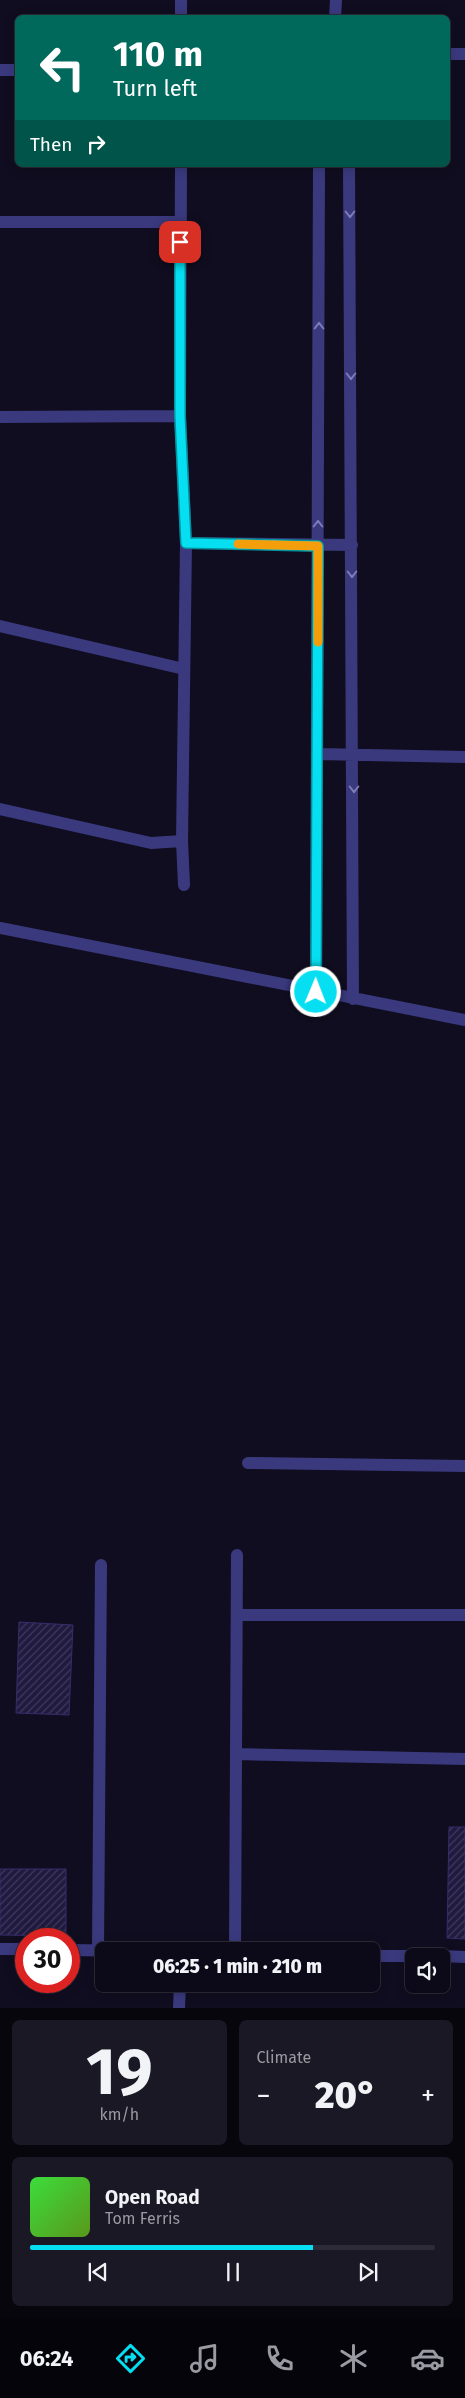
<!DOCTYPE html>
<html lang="en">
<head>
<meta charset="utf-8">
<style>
	:root { --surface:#0c0a18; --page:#1a1825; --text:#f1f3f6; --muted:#9a9aa2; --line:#2c2b37; --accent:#06dff1 }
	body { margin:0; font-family:"Fira Sans",sans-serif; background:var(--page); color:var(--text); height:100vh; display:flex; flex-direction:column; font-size:19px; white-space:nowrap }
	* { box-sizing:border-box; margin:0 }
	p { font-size:16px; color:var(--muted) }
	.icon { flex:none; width:28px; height:28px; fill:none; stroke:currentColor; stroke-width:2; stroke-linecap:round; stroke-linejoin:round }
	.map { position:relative; height:2008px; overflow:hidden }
	.panel { display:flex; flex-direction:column; gap:12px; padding:12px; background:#07060d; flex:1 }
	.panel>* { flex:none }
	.top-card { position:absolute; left:15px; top:15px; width:435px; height:152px; border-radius:8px; box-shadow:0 2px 12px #0003,0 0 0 1px var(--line); background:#00695c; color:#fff; overflow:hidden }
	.buttons { position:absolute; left:405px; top:1948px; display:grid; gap:10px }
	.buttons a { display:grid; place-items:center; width:45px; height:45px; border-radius:8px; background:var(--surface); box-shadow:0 2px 12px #0003,0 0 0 1px var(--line); font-size:25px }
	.speed { position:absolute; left:15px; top:1928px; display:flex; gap:10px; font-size:25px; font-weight:700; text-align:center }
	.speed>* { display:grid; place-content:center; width:65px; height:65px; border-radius:50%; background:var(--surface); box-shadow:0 2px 12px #0003,0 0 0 1px var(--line); line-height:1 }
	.speed .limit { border:8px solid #d22; background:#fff; color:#111 }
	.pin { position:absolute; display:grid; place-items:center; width:42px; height:42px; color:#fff; margin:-21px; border-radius:10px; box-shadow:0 2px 8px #0006 }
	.me { position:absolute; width:55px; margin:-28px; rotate:1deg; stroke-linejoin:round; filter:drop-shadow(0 0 4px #0008) }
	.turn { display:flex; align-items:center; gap:18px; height:105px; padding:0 15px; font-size:22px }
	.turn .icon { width:65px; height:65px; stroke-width:2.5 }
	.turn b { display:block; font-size:35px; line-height:42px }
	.then { display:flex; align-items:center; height:48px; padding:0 15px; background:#0003; gap:10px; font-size:19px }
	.big { font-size:38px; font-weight:800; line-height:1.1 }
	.panel .tile { flex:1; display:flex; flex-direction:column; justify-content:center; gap:8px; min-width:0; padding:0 18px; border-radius:8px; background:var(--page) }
	.panel .dial { align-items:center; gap:0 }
	.dial b { font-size:65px; line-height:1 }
	.song { display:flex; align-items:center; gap:15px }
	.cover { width:60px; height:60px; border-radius:8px; background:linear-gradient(135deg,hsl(120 70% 55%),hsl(90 70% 35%)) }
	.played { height:5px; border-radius:2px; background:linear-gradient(90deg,var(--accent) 70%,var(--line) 70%) }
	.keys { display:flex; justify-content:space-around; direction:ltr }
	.heat { display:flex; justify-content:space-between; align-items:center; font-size:28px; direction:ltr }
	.panel .tiles { flex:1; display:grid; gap:12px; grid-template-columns:1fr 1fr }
	.tile:last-child { grid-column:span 2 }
	.trip { position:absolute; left:95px; top:1942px; width:285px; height:50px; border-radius:8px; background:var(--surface); box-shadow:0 2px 12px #0003,0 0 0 1px var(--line); font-weight:800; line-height:50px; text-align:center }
	.dock { display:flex; height:80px; justify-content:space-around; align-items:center; background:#05040a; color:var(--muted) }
	.dock .icon { width:35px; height:35px }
	.dock .selected { color:var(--accent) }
	.dock b { font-size:22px; color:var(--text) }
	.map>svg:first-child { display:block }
	.building { fill:url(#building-hatch); stroke:#372c6c }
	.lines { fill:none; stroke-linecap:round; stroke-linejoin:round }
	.street { stroke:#3a397e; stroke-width:12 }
	.oneway { stroke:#7e7cb8 }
	.route-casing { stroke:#04919d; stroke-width:12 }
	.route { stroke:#06dff1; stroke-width:9 }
	.slow { stroke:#f59e0b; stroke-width:9 }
</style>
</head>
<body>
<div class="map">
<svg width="465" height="2008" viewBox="0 0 465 2008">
	<defs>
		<pattern id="building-hatch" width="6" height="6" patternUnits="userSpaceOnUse" patternTransform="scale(1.25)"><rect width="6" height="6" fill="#211a40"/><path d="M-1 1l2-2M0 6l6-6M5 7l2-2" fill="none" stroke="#403a5d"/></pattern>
	</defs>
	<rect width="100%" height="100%" fill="#100d20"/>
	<path class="building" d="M19,1622L73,1625L69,1715L16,1713Z
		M449,1827H465V1939L447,1938Z
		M0,1869H66V1936L0,1935Z"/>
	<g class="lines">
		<path class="street" d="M181,18V0
			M335,18L336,0
			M448,54H465
			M0,70H18
			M181,165L180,416L186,543L182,841L184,885
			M349,165L353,999
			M0,222H180
			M0,417L180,416
			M186,543L352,545
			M0,626L184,669
			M318,754L465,757
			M0,809L151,843L182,841
			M0,928L465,1020
			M316,992L319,165
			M248,1463L465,1466
			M237,1615H465
			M236,1754L465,1759
			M0,1949H26
			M69,1950L135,1951
			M98,1950L101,1565
			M235,1951L237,1555
			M371,1956H421
			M441,1956L465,1957
			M179,2008L180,1984"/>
	</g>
	<defs><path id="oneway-chevron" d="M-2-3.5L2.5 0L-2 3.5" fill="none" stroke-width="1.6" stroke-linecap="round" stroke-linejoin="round" transform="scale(1.25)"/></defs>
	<g class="oneway">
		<use href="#oneway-chevron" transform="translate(350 214) rotate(90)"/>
		<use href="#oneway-chevron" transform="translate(319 326) rotate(-90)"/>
		<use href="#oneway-chevron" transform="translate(351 376) rotate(90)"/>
		<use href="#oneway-chevron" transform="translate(318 524) rotate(-90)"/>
		<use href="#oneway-chevron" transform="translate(352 574) rotate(90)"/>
		<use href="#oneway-chevron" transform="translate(354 789) rotate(90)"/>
	</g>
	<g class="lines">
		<defs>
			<path id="route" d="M180,242V416L186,543L318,546L316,992"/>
		</defs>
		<use href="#route" class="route-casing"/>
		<use href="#route" class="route"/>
		<path class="slow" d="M238,544L318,546V642"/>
	</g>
</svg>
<div class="buttons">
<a><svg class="icon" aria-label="sound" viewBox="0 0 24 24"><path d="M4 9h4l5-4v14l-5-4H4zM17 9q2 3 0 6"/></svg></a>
</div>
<div class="speed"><div class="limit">30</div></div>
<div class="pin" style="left:180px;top:242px;background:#d93025"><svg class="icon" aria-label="arrive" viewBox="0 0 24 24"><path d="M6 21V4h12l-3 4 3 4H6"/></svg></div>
<svg class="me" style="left:316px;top:992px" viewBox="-20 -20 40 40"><circle r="17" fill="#06dff1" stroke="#fff" stroke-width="3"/><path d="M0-11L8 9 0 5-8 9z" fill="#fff"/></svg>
<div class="trip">06:25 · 1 min · 210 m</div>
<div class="top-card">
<div class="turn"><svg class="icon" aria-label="left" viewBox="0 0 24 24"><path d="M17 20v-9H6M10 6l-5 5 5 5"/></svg><div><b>110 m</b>Turn left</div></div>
<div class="then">Then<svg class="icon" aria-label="right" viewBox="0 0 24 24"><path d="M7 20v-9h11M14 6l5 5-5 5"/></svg></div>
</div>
</div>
<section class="panel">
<div class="tiles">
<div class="tile dial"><b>19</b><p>km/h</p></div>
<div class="tile"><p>Climate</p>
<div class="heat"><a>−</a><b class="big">20°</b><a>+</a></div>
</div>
<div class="tile">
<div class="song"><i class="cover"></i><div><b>Open Road</b><p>Tom Ferris</p></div></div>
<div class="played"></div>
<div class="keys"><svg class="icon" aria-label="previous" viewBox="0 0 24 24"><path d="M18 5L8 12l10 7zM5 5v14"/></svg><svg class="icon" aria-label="pause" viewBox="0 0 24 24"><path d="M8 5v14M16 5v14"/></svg><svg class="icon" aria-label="next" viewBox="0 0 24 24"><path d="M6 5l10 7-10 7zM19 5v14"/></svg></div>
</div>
</div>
</section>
<nav class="dock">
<b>06:24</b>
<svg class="icon selected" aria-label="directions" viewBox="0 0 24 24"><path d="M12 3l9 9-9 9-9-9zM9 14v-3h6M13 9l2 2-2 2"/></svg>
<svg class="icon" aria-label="music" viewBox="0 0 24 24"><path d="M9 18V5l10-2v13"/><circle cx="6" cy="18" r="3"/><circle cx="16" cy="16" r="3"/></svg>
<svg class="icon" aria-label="phone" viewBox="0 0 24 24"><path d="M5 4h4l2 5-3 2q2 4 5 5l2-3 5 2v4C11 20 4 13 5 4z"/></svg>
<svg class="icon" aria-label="climate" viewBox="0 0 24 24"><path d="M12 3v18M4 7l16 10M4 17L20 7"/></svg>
<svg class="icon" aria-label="car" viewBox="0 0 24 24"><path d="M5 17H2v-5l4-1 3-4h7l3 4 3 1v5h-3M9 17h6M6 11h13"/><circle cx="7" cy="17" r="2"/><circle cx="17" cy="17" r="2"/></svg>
</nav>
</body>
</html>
